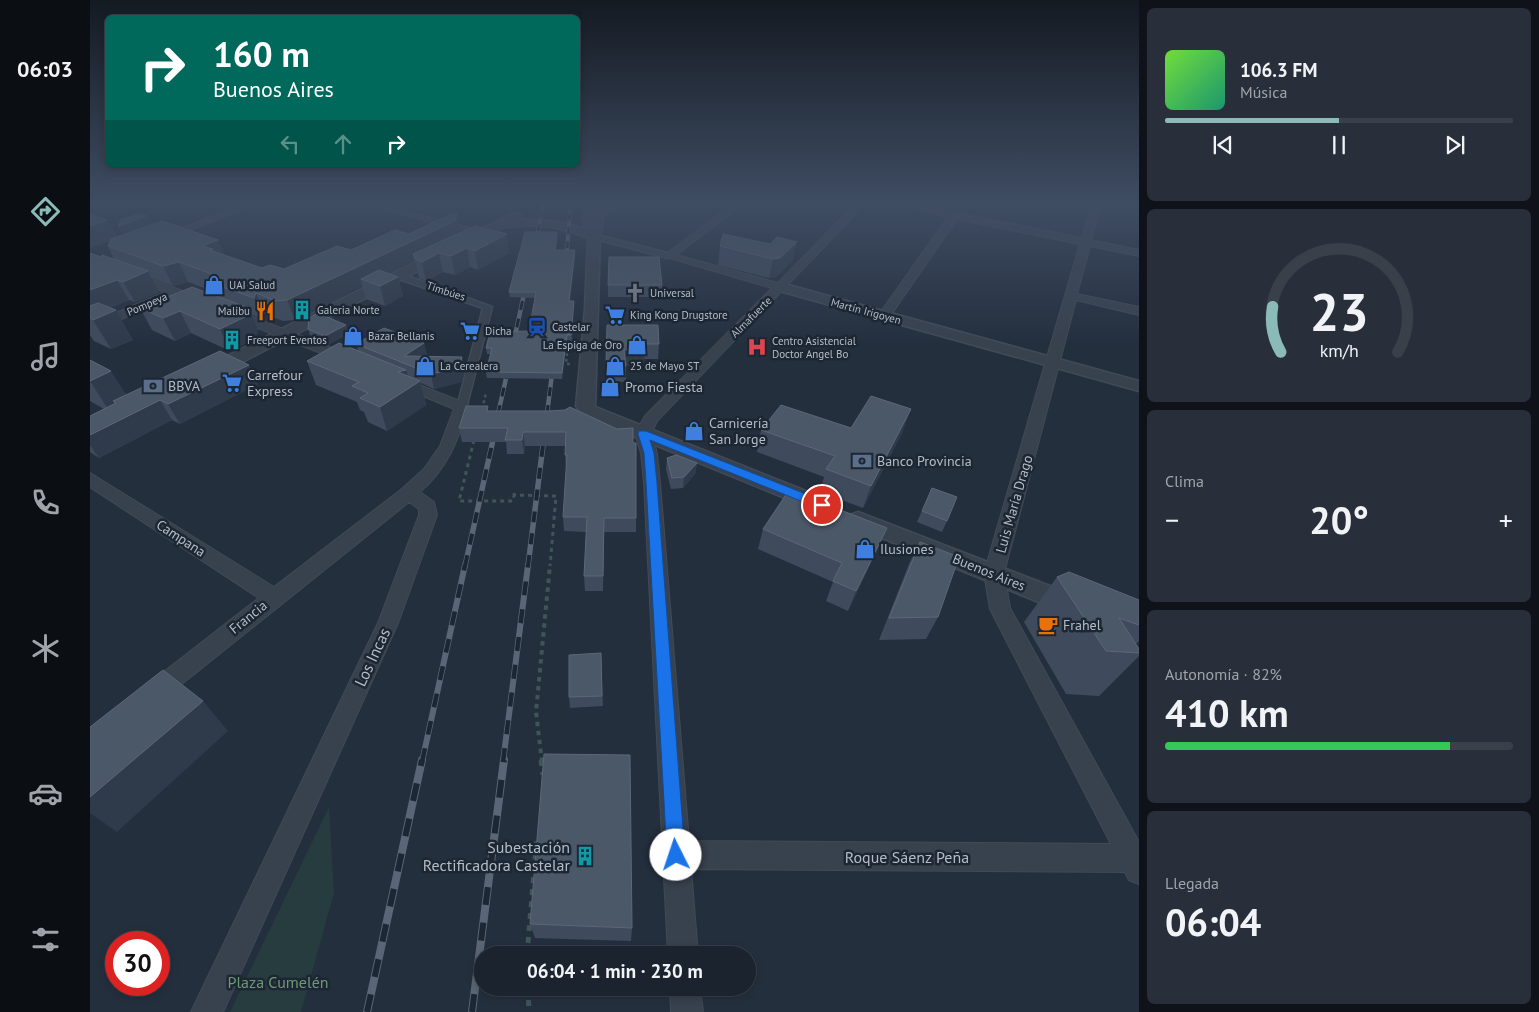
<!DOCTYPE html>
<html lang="es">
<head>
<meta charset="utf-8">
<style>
	:root { --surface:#1b232e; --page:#282f3a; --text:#f1f3f6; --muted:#a0a4aa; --line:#39404a; --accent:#8bbbb9 }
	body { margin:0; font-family:"PT Sans",sans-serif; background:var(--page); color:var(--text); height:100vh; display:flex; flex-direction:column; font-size:19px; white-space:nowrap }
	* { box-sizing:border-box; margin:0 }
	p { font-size:16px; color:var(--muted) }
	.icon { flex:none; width:28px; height:28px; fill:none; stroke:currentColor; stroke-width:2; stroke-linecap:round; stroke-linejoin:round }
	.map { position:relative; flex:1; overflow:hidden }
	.drawer { display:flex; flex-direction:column; gap:8px; padding:8px; background:#0f1319; width:400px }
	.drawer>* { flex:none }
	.top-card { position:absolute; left:15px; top:15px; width:475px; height:152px; border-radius:8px; box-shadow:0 2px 8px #0003,0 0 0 1px var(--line); background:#00695c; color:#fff; overflow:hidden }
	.speed { position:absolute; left:15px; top:931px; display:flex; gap:10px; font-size:25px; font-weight:700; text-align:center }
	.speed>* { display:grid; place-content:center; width:65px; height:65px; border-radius:50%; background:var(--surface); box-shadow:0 2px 8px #0003,0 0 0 1px var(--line); line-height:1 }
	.speed .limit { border:8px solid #d22; background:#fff; color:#111 }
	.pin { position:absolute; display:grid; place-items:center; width:42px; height:42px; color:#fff; margin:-21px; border:2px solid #fff; border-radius:50%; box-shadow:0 1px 5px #0007 }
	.me { position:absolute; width:55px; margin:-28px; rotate:356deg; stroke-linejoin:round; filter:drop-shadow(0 0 4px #0008) }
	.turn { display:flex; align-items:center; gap:18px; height:105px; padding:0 25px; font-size:22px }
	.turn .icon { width:65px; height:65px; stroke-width:2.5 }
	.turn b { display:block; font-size:35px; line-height:42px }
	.lanes { display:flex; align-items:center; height:48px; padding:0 25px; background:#0003; justify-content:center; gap:25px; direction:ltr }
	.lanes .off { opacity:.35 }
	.big { font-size:38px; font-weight:700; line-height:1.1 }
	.drawer .card { flex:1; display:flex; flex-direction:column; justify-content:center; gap:8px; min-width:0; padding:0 18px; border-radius:8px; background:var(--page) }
	.drawer .dial { align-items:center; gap:0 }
	.dial svg { height:130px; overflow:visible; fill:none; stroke:var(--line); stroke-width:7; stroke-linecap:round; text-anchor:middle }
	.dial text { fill:var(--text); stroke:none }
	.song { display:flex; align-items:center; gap:15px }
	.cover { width:60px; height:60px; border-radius:8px; background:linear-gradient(135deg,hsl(100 70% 55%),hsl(160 70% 35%)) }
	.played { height:5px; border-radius:2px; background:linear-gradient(90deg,var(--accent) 50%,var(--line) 50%) }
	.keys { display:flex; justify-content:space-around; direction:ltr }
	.heat { display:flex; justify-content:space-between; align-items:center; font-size:28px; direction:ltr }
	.charge { height:8px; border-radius:4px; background:linear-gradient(90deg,#34c759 82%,var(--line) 0) }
	.trip { position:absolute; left:384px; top:946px; width:282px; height:50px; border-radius:25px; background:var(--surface); box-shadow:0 2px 8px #0003,0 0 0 1px var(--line); font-weight:700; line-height:50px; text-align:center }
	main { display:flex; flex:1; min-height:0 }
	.dock { display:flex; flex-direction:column; width:90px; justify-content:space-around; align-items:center; background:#0b0e12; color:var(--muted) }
	.dock .icon { width:35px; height:35px }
	.dock .current { color:var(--accent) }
	.dock b { font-size:22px; color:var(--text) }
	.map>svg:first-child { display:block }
	.green { fill:#263c3f }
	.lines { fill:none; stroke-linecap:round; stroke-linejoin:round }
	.pedestrian-casing { stroke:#414a57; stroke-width:3 }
	.minor-casing { stroke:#414a57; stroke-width:2 }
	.tertiary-casing { stroke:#414a57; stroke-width:3 }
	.path-far3 { stroke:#3f5557; stroke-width:2.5; stroke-dasharray:3 3; stroke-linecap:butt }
	.path-far2 { stroke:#3f5557; stroke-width:3; stroke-dasharray:4 4; stroke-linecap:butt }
	.path-far1 { stroke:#3f5557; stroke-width:4; stroke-dasharray:4.5 4.5; stroke-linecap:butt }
	.path { stroke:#3f5557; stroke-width:5; stroke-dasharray:6 6; stroke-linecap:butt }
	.pedestrian { fill:#38414e; fill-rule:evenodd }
	.minor { fill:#38414e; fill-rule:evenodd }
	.tertiary { fill:#38414e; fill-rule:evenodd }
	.rail-far4-casing { stroke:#5a6575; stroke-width:4 }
	.rail-far3-casing { stroke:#5a6575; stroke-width:4.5 }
	.rail-far2-casing { stroke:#5a6575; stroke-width:5.5 }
	.rail-far1-casing { stroke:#5a6575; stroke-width:6 }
	.rail-casing { stroke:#5a6575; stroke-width:8 }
	.rail-far4 { stroke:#1d2633; stroke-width:2.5; stroke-dasharray:7; stroke-linecap:butt }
	.rail-far3 { stroke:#1d2633; stroke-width:3; stroke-dasharray:9; stroke-linecap:butt }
	.rail-far2 { stroke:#1d2633; stroke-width:4; stroke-dasharray:11; stroke-linecap:butt }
	.rail-far1 { stroke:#1d2633; stroke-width:4.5; stroke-dasharray:14; stroke-linecap:butt }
	.rail { stroke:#1d2633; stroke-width:6; stroke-dasharray:18; stroke-linecap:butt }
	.wall { fill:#3f4b5c }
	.shaded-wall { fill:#2f3b4b }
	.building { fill:#4b5868; stroke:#5c6777 }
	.route { fill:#1a73e8; stroke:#114b97 }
	.labels { text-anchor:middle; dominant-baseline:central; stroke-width:5; stroke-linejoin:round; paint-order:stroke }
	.far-poi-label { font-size:11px; fill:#b4bcc9; stroke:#1d2633; text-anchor:start }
	.far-street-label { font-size:11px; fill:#b4bcc9; stroke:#1d2633 }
	.poi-label { font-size:14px; fill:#b4bcc9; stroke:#1d2633; text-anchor:start }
	.street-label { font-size:14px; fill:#b4bcc9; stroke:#1d2633 }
	.near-street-label { font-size:16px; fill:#b4bcc9; stroke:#1d2633 }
	.near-poi-label { font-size:16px; fill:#b4bcc9; stroke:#1d2633; text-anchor:end }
	.near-park-label { font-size:16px; fill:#6b9a76; stroke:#1d2633 }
</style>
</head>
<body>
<main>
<nav class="dock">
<b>06:03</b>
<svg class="icon current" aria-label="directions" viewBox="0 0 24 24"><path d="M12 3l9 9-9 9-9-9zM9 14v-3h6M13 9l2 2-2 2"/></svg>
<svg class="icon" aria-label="music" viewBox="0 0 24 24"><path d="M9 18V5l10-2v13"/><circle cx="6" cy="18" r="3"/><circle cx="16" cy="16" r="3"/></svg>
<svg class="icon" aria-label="phone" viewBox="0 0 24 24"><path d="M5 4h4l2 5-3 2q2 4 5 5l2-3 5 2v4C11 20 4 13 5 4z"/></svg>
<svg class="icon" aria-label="climate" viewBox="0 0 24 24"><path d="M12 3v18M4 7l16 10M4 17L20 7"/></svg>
<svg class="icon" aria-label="car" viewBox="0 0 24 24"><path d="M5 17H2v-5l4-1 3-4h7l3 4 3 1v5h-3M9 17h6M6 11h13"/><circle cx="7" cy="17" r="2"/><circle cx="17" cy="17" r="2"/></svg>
<svg class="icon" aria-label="filters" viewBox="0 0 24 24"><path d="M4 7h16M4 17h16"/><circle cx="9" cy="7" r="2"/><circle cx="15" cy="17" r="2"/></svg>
</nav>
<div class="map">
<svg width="1049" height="1012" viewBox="0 0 1049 1012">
	<rect width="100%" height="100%" fill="#242f3e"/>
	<path class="green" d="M239,807L244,893L211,1012H140Z"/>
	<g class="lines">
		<defs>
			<path id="pedestrian" d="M504,234L581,254L582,256L578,258L501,238L500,236Z
				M306,274H312L402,307L376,409L372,410L367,407L393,308L306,278Z"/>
			<path id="minor" d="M159,202H173L77,239L68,237Z
				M267,202H283L398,233L393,236Z
				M493,202H503V227L509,236L508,238H500L493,227Z
				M646,202H656L586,255L688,283L767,202H777L567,421L561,434L567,453L570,483L599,841L1021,844L900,609L894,573L990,244L867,219L798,319L794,320L788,316L858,217L794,202H813L992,238L1002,202H1011L1001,240L1049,250V256L1000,246L987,294L1049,307V315L986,300L914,573L920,608L1049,842V884L1039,880L1035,872L601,869L608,955H578L554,483L551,453L545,434L555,416L682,288L573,256Z
				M0,257L90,290L115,301L109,305L86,296L0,332V324L75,292L0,264Z
				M142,309L263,356L265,359L258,363L253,362L138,316L136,313L138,310Z
				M312,378L377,404L379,407C368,440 357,469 330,492L344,502L347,515L308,623L133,1012H101L288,623L329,515V509L319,502L73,699L65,702L57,699L54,692L57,685L169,598L0,487V473L184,587L312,489L334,469L350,446L364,409L307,385L305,382L307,379Z
				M580,988H610L613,1012H581Z"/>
			<path id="tertiary" d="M519,202H532L514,215L510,236L505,407L731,497L735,502L731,507L724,509L717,507L492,415L486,406L495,309L498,238C471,226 440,223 411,228L127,375H115L113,371L115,367L422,214H430L432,216L429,219L471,222L499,230L505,211Z
				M691,283L1049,381V391L686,290L684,287Z
				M768,512L991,598L994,605L991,612L982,615L973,612L760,525L757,520L760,515Z"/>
		</defs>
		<use href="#pedestrian" class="pedestrian-casing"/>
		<use href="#minor" class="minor-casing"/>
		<use href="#tertiary" class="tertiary-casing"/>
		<path class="path-far3" d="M481,338V342H478L476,364H481
			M392,409L396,393"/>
		<path class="path-far2" d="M384,440L369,501H423L424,495
			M424,493V495L466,496L460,566"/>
		<path class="path-far1" d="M452,762L446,712L460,565"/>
		<path class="path" d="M451,760L453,775
			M437,955L447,836
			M438,988L439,1012"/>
		<use href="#pedestrian" class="pedestrian"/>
		<use href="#minor" class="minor"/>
		<use href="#tertiary" class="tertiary"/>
		<defs>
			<path id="rail-far4" d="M445,245L454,202
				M476,262L481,202
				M434,295L436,284"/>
			<path id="rail-far3" d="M423,345L434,294
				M408,414L419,365
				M457,414L463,366"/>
			<path id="rail-far2" d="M375,566L409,413
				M438,566L457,413"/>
			<path id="rail-far1" d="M332,762L375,565
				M413,762L438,565"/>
			<path id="rail" d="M277,1012L332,760
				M382,1012L414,760"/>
		</defs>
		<use href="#rail-far4" class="rail-far4-casing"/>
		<use href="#rail-far3" class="rail-far3-casing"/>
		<use href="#rail-far2" class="rail-far2-casing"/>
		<use href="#rail-far1" class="rail-far1-casing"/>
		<use href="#rail" class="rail-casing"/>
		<use href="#rail-far4" class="rail-far4"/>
		<use href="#rail-far3" class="rail-far3"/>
		<use href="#rail-far2" class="rail-far2"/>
		<use href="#rail-far1" class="rail-far1"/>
		<use href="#rail" class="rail"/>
	</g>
	<path class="wall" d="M367,214L369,233L419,253L388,270L380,267L365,275L353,272L336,281L329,278L325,260L298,274L308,277L313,296L295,306L276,299L272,286L205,320L193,321L174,314L172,319L162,315L168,330L165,339L140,351L101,333L85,341L62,330L50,308L124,294L122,291L98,282L83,286L62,278L69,292L45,302L39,300L20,308L43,340L21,349L4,341L0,335V253L11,257L24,259L18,246L20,241L0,248L17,220L27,237L33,235L57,216L61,225L134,255L172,268L194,269L319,234Z
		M467,232V237L466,250L485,255L480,301H484L482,340H477L472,379L397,378L396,372L401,354H397L396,348L439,331L445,298L420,297L419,292Z
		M630,246L703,260L686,277L679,278L628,265Z
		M518,285H572V297H518Z
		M517,325L569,344L568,359H554V362L536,365V382L516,381Z
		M218,329L259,333L238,345L221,338Z
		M334,343L337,356L374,372L372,382L344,389L331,383L336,405L297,431L278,422L274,412L270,410L267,402L226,385L217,361L268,350L266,344Z
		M0,360L36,395L168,384L90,424L82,420L9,458L0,452V416L14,409L0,401Z
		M398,411L543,443L546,518V532H514L513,591H495L494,576L496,532L474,531L473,517L476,469L475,455V446H435L434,454H417L416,442H372L369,428Z
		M761,428L813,431L773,508L730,492L734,477L667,452L671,430Z
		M577,458L607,463L605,474L593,488L581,489L576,469Z
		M842,488L857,521L852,532L827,522Z
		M797,528L788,548L758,611L736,601L743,582L668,549L673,529Z
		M830,542L848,617L836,639L789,640L819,564Z
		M967,577L1049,600V641L1046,644L1049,649V656L1009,696L976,694L934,622Z
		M511,653L513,706L480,708L479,697Z
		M440,924L542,928L541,941L445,938Z"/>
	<path class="shaded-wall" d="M367,214L369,232L368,239L323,254L325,260L280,283L271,279L272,286L205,320L197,300Z
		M57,216L65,234L38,244L28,226Z
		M17,220L27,239L0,248V226Z
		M417,234L419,253L388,270L385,251Z
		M128,240L136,258L112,246Z
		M707,242L703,260L686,277L679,278L683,259Z
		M377,248L380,267L365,275L361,256Z
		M485,250V255L479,306V301Z
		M349,253L353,272L336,281L332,262Z
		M89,262L98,282L83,286L73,266Z
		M58,271L69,292L45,302L33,282Z
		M308,277L313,296L295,306L290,286Z
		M27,280L39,300L3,315L0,310V290Z
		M166,293L174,314L172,319L164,298Z
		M484,301V306L482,340L481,335Z
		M159,308L168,330L165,339L140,351L130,329Z
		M26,310L43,340L21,349L3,320Z
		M90,311L101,333L85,341L73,318Z
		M256,325L259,333L238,345L235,336Z
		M477,335V340L472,379V373Z
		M334,343L337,358L314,356Z
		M555,347L554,362L534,365V350Z
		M372,357L374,372L372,382L344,389L341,374Z
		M159,365L168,384L90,424L78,404Z
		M316,370L321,387L330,381L336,405L297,431L290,407L308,372Z
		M21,371L41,402L26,403L23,401L28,408L20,412L0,381Z
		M70,400L82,420L9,458L0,445V435Z
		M821,409L813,431L773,508L781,486Z
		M433,432L435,446L434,454L432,440Z
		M607,463L605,474L593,488L594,477Z
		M797,528L788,548L758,611L766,591Z
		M113,701L138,731L27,832L0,813V797Z"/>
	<path class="building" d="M363,213L367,214L365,221L197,300L185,301L166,293L164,298L118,282L130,277L89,262L73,266L18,246L21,239L72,221L128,240L112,246L123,249L120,250L172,268L180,265L194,269L247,246L261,250L305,230L319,234Z
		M0,214L17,220L0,226Z
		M49,214L57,216L28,226L32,219Z
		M385,226L417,234L385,251L377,248L361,256L349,253L332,262L325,259L323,254Z
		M435,232H467L465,250H485L479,301H484L481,335H477L472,373L396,372L402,348H396L400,332L439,331L446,292H419Z
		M633,234L680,244L687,237L707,242L690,258L683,259L630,246Z
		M0,253L11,257L12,255L58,271L33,282L27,280L0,290Z
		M519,257H569L572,285H518Z
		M289,270L308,277L290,286L271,279Z
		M102,287L159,308L155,317L130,329L90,311L73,318L50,308Z
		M8,303L26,310L3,320L0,318V306Z
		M228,313L256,325L235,336L218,329L219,318Z
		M517,325H568L569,344H555V347L534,350L536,366H516Z
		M294,328L334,343L314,356L372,357L369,368L341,374L266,344Z
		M249,343L316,370L308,372L330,381L290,407L270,398L278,393L262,386L269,382L217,361Z
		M130,351L159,365L78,404L70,400L0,435V416L26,403L23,401Z
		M0,360L21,371L0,381Z
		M781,396L821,409L781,486L736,469L745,456L671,430L691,405L761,428Z
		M376,406H398L397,411H459L475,410L480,407L527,429L543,428V443H546V518H514L513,576H494L497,517H473L477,455H475L476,432H433L432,440H415L418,428H369Z
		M586,455L607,463L594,477L582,478L577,458Z
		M842,488L867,497L857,521L832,511Z
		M699,490L797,528L766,591L743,581L752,563L673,529Z
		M830,542L869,557L848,617L799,618Z
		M979,572L1049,600V625L1029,618L1049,649V653L1016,651L967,577Z
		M511,653L512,696L479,697V655Z
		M73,670L113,701L0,797V727Z
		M454,754L540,755L542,928L440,924Z"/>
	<linearGradient id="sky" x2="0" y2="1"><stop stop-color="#141a22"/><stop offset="0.59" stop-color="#3f4d63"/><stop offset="1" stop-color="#3f4d63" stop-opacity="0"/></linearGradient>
	<rect width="1049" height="344" fill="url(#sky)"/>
	<path class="route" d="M549,431H556L736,502L737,505L736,508H728L560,440L564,453L567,483L595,855L592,861L586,864L580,861L577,855L556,483L554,453L548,434Z"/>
	<defs>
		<symbol id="shop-bare" viewBox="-9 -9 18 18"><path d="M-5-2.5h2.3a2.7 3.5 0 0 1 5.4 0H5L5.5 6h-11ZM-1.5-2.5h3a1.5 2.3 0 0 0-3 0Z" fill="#3f7fe0" stroke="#1d2633" stroke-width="2.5" paint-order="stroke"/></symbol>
		<symbol id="church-bare" viewBox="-9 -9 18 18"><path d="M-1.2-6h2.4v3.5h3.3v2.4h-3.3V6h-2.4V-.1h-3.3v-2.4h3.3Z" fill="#6b7280" stroke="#1d2633" stroke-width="2.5" paint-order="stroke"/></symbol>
		<symbol id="building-bare" viewBox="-9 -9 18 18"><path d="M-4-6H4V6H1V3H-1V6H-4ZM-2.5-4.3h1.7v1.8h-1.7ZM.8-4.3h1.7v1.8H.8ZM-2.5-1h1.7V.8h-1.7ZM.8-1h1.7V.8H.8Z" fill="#0f9aa8" stroke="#1d2633" stroke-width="2.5" paint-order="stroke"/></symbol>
		<symbol id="restaurant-bare" viewBox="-9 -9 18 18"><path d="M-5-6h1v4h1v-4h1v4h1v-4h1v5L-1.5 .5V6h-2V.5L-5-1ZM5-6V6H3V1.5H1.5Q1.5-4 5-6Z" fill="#e8710a" stroke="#1d2633" stroke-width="2.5" paint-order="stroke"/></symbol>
		<symbol id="supermarket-bare" viewBox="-9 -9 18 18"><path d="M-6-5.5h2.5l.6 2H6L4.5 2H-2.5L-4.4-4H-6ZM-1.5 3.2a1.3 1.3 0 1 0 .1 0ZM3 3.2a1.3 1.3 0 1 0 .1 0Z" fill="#3f7fe0" stroke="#1d2633" stroke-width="2.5" paint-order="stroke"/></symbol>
		<symbol id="station-bare" viewBox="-9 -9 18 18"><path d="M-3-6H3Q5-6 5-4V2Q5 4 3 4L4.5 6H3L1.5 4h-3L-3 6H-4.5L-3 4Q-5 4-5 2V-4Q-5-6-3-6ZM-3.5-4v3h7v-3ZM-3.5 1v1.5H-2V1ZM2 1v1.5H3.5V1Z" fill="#1a4fb4" stroke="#1d2633" stroke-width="2.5" paint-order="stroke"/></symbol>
		<symbol id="hospital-bare" viewBox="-9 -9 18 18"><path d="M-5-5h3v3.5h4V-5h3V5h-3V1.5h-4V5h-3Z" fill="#e0444e" stroke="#1d2633" stroke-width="2.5" paint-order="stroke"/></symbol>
		<symbol id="bank-bare" viewBox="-9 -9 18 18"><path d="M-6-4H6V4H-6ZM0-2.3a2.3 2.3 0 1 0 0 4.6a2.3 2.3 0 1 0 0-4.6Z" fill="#5c6f8a" stroke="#1d2633" stroke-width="2.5" paint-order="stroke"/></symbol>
		<symbol id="cafe-bare" viewBox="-9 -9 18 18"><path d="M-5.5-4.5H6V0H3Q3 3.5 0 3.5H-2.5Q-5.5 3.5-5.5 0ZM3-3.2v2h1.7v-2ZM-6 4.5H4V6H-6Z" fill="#e8710a" stroke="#1d2633" stroke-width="2.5" paint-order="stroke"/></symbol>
	</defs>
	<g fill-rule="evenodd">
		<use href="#shop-bare" x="110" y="271" width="28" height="28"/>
		<use href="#church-bare" x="531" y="279" width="28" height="28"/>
		<use href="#building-bare" x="198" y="296" width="28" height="28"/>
		<use href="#restaurant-bare" x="161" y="297" width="28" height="28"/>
		<use href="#supermarket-bare" x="511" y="301" width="28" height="28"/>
		<use href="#station-bare" x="433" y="313" width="28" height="28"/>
		<use href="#supermarket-bare" x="366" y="317" width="28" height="28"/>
		<use href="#shop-bare" x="249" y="322" width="28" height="28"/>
		<use href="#building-bare" x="128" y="326" width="28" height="28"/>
		<use href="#shop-bare" x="533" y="331" width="28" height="28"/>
		<use href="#hospital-bare" x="653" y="333" width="28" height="28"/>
		<use href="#shop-bare" x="321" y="352" width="28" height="28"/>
		<use href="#shop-bare" x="511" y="352" width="28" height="28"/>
		<use href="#supermarket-bare" x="128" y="369" width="28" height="28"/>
		<use href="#bank-bare" x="49" y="372" width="28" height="28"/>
		<use href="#shop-bare" x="506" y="373" width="28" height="28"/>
		<use href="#shop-bare" x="590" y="417" width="28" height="28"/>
		<use href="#bank-bare" x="758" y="447" width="28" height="28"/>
		<use href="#shop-bare" x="761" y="535" width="28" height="28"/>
		<use href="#cafe-bare" x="944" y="611" width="28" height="28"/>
		<use href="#building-bare" x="481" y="842" width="28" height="28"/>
	</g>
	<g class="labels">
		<g class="far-poi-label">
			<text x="139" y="285">UAI Salud</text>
			<text x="560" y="293">Universal</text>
			<text x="227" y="310">Galeria Norte</text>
			<text x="160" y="311" text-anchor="end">Malibu</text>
			<text x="540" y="315">King Kong Drugstore</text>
			<text x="462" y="327">Castelar</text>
			<text x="395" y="331">Dicha</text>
			<text x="278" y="336">Bazar Bellanis</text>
			<text x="157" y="340">Freeport Eventos</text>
			<text x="682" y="341">Centro Asistencial<tspan x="682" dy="13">Doctor Angel Bo</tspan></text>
			<text x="532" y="345" text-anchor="end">La Espiga de Oro</text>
			<text x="350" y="366">La Cerealera</text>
			<text x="540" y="366">25 de Mayo ST</text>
		</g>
		<g class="far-street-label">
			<text transform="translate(356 291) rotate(18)">Timbúes</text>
			<text transform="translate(57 304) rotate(-23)">Pompeya</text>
			<text transform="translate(776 311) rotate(15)">Martín Irigoyen</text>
			<text transform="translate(661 317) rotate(-45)">Almafuerte</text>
		</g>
		<g class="poi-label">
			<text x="157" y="375">Carrefour<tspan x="157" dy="16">Express</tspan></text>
			<text x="78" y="386">BBVA</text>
			<text x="535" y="387">Promo Fiesta</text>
			<text x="619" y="423">Carnicería<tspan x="619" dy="16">San Jorge</tspan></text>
			<text x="787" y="461">Banco Provincia</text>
			<text x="790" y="549">Ilusiones</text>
			<text x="973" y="625">Frahel</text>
		</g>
		<g class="street-label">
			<text transform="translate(924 504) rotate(-74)">Luis María Drago</text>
			<text transform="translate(91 538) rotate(33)">Campana</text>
			<text transform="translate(899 572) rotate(22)">Buenos Aires</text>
			<text transform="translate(158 617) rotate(-39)">Francia</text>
		</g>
		<g class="near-street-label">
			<text transform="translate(282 657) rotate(-65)">Los Incas</text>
			<text x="817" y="857">Roque Sáenz Peña</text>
		</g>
		<g class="near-poi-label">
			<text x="480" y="847">Subestación<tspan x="480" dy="18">Rectificadora Castelar</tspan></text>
		</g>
		<g class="near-park-label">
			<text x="188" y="982">Plaza Cumelén</text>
		</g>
	</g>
</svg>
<div class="speed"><div class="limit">30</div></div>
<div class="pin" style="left:732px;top:505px;background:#d93025"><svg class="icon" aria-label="arrive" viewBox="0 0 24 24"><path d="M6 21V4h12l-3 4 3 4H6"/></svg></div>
<svg class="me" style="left:586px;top:855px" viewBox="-20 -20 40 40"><circle r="19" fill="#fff"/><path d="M0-13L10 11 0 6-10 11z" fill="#1a73e8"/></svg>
<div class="trip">06:04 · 1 min · 230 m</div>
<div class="top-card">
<div class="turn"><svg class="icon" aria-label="right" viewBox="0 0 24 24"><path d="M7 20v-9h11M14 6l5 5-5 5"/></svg><div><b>160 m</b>Buenos Aires</div></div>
<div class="lanes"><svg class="icon off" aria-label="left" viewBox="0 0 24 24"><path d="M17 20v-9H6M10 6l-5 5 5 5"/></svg><svg class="icon off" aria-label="ahead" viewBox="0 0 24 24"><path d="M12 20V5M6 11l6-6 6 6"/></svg><svg class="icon" aria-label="right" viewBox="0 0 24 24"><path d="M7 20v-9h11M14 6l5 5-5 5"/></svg></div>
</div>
</div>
<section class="drawer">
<div class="card">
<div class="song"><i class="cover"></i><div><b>106.3 FM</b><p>Música</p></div></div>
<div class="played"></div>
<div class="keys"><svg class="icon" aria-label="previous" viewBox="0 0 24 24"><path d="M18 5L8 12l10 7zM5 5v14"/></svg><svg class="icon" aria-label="pause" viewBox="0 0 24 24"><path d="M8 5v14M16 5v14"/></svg><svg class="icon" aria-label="next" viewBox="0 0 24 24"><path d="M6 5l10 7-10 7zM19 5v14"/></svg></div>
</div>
<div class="card dial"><svg viewBox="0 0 100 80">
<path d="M14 69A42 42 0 1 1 86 69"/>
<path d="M14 69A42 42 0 0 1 9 41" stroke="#8bbbb9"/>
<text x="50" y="56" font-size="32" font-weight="700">23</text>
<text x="50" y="72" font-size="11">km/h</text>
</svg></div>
<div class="card"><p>Clima</p>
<div class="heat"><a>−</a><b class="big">20°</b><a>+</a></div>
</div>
<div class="card"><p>Autonomía · 82%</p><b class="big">410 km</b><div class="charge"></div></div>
<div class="card"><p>Llegada</p><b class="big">06:04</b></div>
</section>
</main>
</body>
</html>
